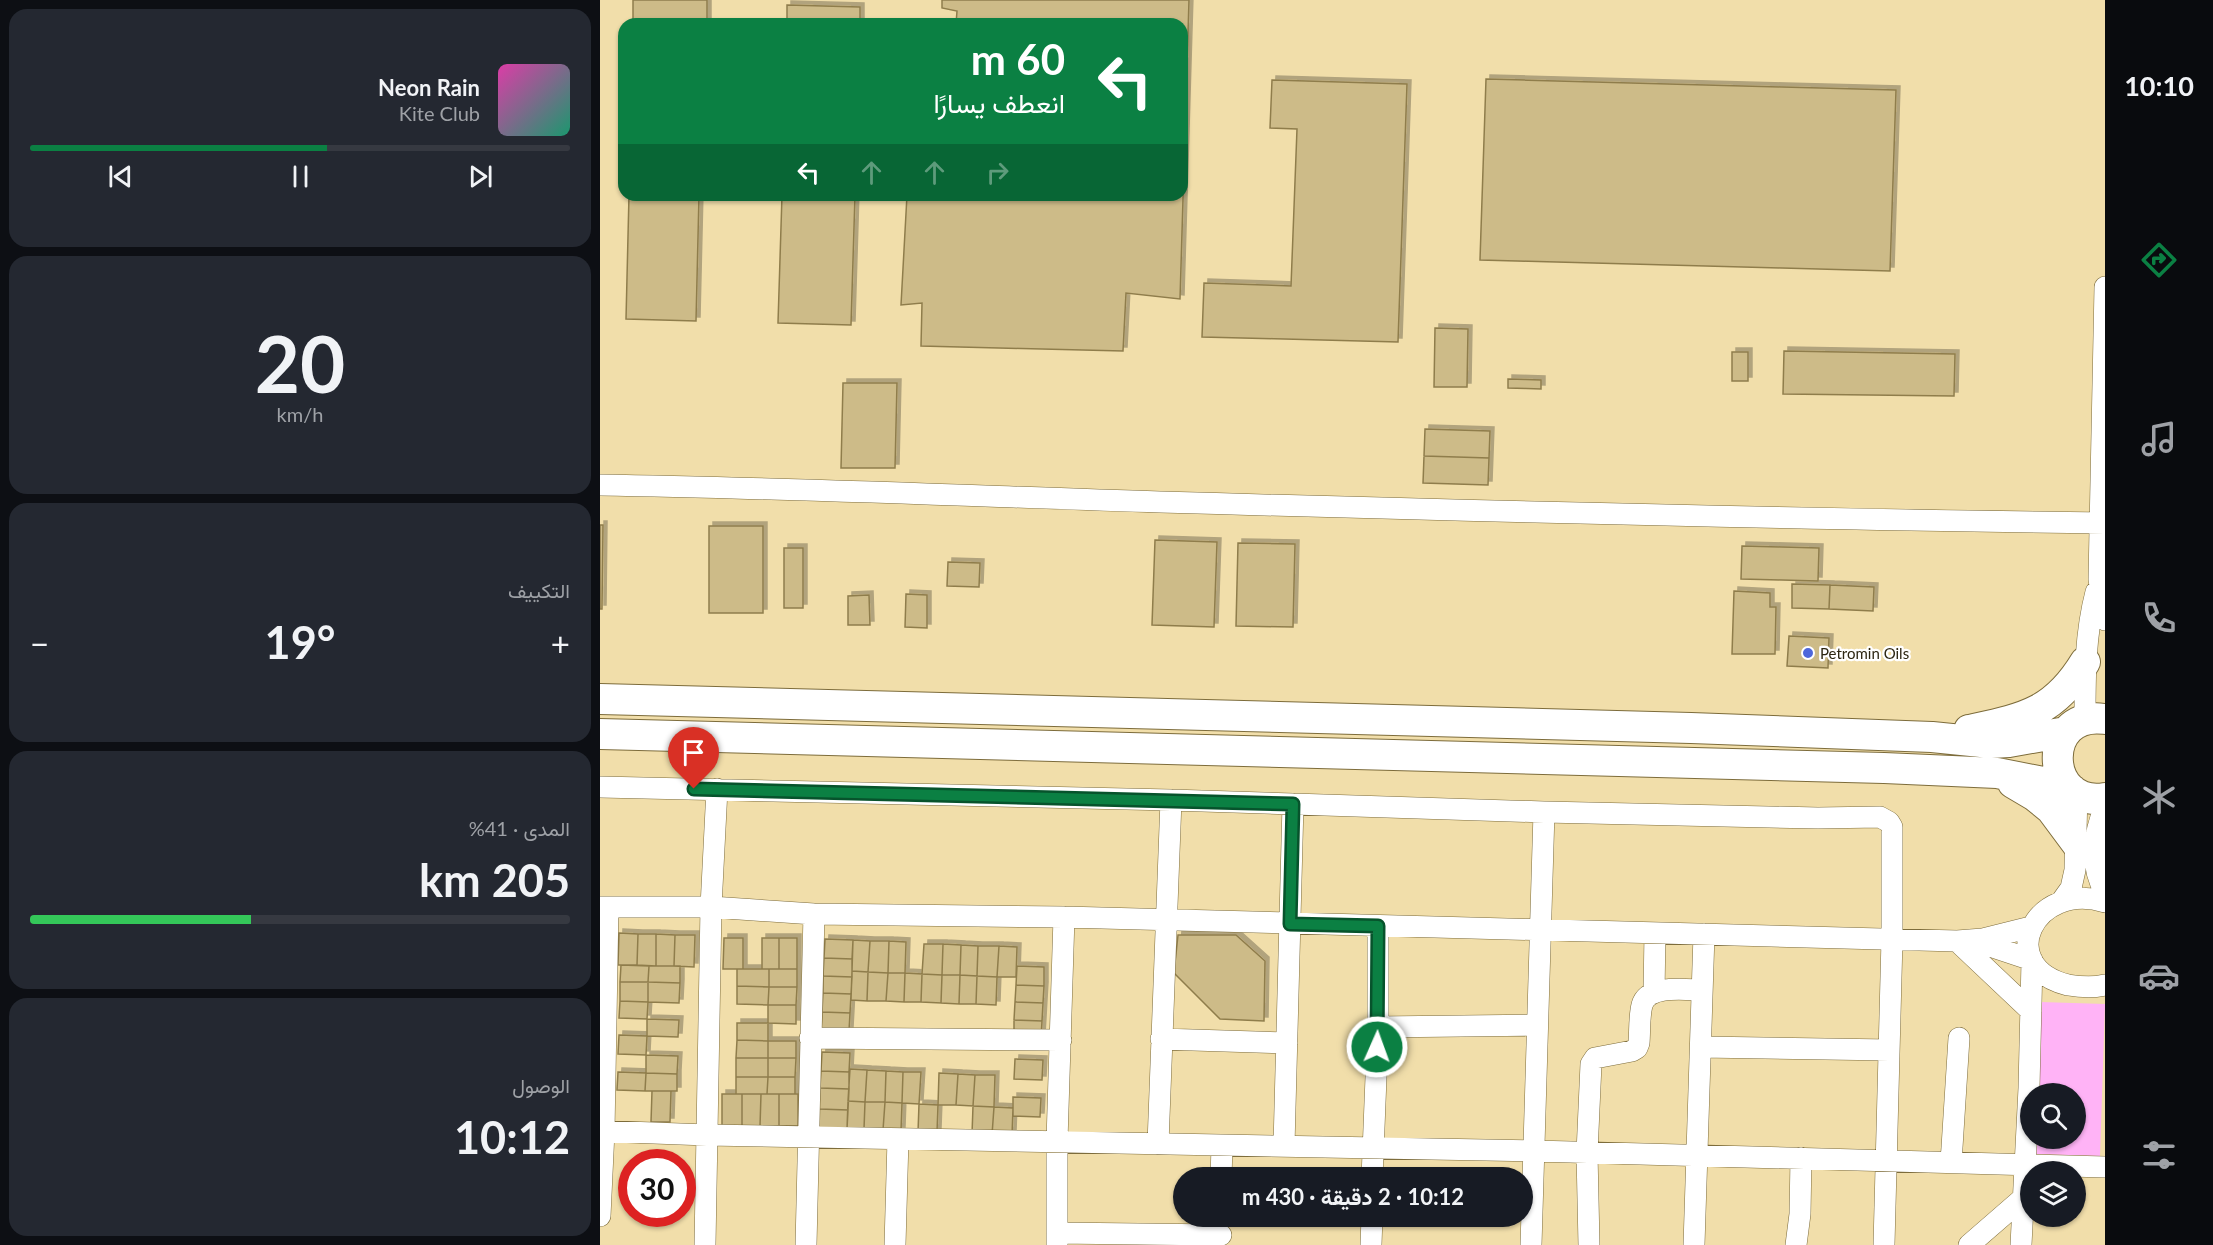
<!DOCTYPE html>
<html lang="ar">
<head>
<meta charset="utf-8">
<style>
	:root { --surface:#171b24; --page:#242831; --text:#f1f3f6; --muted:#9ea1a6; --line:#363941; --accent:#0b8043 }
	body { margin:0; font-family:Lato,Vazirmatn,sans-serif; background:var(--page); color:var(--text); direction:rtl; height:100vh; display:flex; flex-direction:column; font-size:22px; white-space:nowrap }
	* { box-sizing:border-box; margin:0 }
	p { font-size:20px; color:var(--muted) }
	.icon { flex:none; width:33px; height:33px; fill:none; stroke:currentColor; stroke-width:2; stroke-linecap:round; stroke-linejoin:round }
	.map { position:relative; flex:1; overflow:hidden; direction:ltr }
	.sheet { display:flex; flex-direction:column; gap:9px; padding:9px; background:#0d0f14; width:600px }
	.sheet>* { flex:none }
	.guide { position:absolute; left:18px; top:18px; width:570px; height:183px; border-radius:18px; box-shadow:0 2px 4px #0004; direction:rtl; background:#0b8043; color:#fff; overflow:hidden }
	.buttons { position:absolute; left:1420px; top:1083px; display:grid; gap:12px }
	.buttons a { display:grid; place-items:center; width:66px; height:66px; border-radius:50%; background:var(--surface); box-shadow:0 2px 4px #0004; font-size:30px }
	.speed { position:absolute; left:18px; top:1149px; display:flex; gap:12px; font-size:30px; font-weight:700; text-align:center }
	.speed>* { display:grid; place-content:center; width:78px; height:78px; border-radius:50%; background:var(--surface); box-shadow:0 2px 4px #0004; line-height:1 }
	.speed .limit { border:9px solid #d22; background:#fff; color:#111 }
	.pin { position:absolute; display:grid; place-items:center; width:51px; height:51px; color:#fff; margin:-62px -26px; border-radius:50% 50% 50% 0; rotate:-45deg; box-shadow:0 0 6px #0007 }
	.pin .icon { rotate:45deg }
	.me { position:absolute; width:66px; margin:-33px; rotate:2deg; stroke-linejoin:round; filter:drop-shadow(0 0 4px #0008) }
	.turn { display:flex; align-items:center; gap:21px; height:126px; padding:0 24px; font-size:27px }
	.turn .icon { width:78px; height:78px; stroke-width:2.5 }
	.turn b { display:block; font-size:42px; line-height:51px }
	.lanes { display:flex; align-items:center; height:57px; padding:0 24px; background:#0003; justify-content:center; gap:30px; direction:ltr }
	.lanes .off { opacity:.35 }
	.big { font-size:45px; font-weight:700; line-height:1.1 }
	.sheet .card { flex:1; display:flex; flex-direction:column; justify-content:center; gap:9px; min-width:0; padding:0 21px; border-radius:18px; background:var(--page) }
	.sheet .dial { align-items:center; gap:0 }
	.dial b { font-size:78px; line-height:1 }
	.song { display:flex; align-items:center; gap:18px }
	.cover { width:72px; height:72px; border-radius:9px; background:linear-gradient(135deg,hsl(320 70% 55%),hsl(160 70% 35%)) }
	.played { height:6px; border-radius:3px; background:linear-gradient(90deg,var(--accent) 55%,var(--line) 55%) }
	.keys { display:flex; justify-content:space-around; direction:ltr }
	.heat { display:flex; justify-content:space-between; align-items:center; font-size:33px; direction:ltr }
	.charge { height:9px; border-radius:4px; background:linear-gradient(90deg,#34c759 41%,var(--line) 0) }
	.trip { position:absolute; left:573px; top:1167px; width:360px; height:60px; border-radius:30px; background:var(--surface); box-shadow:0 2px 4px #0004; font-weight:700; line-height:60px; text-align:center; direction:rtl }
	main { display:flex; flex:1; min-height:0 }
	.tabs { display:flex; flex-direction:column; width:108px; justify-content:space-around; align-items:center; background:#090b0e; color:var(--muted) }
	.tabs .icon { width:42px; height:42px }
	.tabs .selected { color:var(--accent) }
	.tabs b { font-size:27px; color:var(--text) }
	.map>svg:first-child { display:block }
	.green { fill:#ffb3f6 }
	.building { fill:#cdbb88; stroke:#8f7d4c; stroke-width:1.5; filter:url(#shadow) }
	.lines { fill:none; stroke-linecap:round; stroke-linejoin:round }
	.minor-casing { stroke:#7d6c3b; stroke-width:22 }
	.highway-casing { stroke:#7d6c3b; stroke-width:32 }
	.minor { stroke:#fff; stroke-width:21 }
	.highway { stroke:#fff; stroke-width:30 }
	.route-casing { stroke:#07532c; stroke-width:15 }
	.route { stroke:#0b8043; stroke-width:10 }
	.poi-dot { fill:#4e67db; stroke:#fff; stroke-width:2 }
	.labels { text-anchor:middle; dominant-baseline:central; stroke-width:4.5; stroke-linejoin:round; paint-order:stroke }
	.poi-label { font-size:15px; fill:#2d2612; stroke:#fff; text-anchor:start }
</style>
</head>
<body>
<main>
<nav class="tabs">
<b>10:10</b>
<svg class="icon selected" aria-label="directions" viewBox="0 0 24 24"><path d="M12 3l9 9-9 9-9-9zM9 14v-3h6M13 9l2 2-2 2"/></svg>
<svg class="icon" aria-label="music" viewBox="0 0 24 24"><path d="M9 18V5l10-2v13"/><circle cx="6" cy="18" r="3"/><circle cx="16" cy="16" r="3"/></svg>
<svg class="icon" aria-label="phone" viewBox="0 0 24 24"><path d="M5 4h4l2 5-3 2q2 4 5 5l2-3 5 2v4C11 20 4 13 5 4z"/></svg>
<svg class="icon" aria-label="climate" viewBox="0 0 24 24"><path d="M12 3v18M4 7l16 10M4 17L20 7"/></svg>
<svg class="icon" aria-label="car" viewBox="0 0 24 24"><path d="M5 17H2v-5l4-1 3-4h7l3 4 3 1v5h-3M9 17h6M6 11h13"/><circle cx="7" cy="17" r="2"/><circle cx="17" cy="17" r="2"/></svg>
<svg class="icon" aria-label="filters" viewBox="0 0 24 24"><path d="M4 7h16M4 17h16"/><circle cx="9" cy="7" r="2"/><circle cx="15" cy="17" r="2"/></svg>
</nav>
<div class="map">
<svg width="1505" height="1245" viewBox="0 0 1505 1245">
	<defs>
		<filter id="shadow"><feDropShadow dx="4" dy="-4" stdDeviation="0" flood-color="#0004"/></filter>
	</defs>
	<rect width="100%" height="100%" fill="#f1deaa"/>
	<path class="green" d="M1440,1002L1505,1004L1500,1156L1436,1154V1139L1476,1138V1094L1437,1093Z"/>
	<path class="building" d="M33,0H107V24H33Z
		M342,0H589L580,299L526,293L523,351L321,346L322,303L301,305L307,195H582V24H356L357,11L342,8Z
		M187,5L260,7V24H187Z
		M886,79L1296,90L1290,271L880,260Z
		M672,80L807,84L798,342L602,337L604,283L691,286L697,129L670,128Z
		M29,195H99L96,321L26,319Z
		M182,195H255L251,325L178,323Z
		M835,328L868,329L867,387H834Z
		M1184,351L1355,354L1354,396L1183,394Z
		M1132,352H1148V381H1132Z
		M908,379L941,380V389L908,388Z
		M243,383H297L295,468H241Z
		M825,429L890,431L889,458L824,456Z
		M824,456L889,458L888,485L823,483Z
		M0,525H3L2,609H0Z
		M109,526H163V613H109Z
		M555,540L617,542L614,627L552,625Z
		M638,543L695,544L693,627L636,626Z
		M1142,546L1219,548L1218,581L1141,579Z
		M184,548H203V608H184Z
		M348,562L380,563L379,587L347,586Z
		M1192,584L1230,585L1229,609L1192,608Z
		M1230,585L1274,587L1273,611L1229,609Z
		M1134,591L1170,593V607H1176L1175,654H1132Z
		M306,594L327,595V628L305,627Z
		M269,595L270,625H248V596Z
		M1189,636L1229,638L1228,668L1187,666Z
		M19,933L38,934L37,965H18Z
		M38,934H56V966L37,965Z
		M56,934L75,935L74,966H56Z
		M75,935H95L94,967L74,966Z
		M578,935H636L665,961L664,1021L620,1019L574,973Z
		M124,938H143V969H123Z
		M162,938H179V969H162Z
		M179,938H197V969H179Z
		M225,939L253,940L252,959L224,958Z
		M253,940L270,941L268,972L252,971Z
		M270,941H289L288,973L268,972Z
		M289,941L306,942L305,973H288Z
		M324,944H343L342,975L322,974Z
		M343,944L361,945L360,975H342Z
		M361,945L378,946L377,976L360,975Z
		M378,946H399L397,977L377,976Z
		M399,946L417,947L416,977H397Z
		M224,958L252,959V977L223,976Z
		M21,965L49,966L48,982H20Z
		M49,966H80V983L48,982Z
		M417,966L444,967V986L416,985Z
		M137,969H169V987L137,986Z
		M169,969H197V987H169Z
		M252,971L268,972L267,1001L251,1000Z
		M268,972L288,973L286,1001H267Z
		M288,973H305L304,1002L286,1001Z
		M305,973L322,974L321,1002H304Z
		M322,974L342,975L341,1003L321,1002Z
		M342,975H360L359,1004L341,1003Z
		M360,975L377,976L376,1004H359Z
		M223,976L252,977L251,994L223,993Z
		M377,976L397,977L396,1005L376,1004Z
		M20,982H48V1002L20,1001Z
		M48,982L80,983L79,1003L48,1002Z
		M416,985L444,986L443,1003L415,1002Z
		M137,986L169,987L168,1005L137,1004Z
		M169,987H197L196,1005H168Z
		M223,993L251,994L250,1013L222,1012Z
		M20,1001L48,1002L47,1019L19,1018Z
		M415,1002L443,1003L442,1021L414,1020Z
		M168,1005H196V1024L168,1023Z
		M222,1012L250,1013L249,1031L221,1030Z
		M47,1019L79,1020L78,1037L47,1036Z
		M414,1020L442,1021L441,1038L414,1037Z
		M137,1023H168V1041L137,1040Z
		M19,1035L47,1036L46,1055L18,1054Z
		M137,1040L168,1041V1058H136Z
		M168,1041H196V1058H168Z
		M222,1052L250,1053L249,1072L221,1071Z
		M46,1055L78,1056L77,1074L46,1073Z
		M136,1058H168V1077H136Z
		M168,1058H196L195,1077H168Z
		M415,1059L443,1060L442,1080L414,1079Z
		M250,1069L267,1070L265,1102L248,1101Z
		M267,1070L286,1071L285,1102H265Z
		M221,1071L249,1072V1089L220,1088Z
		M286,1071L303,1072L302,1103L285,1102Z
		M18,1072L46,1073L45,1091L17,1090Z
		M303,1072H321L319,1104L302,1103Z
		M46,1073L77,1074V1091H45Z
		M339,1073L358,1074L356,1105H338Z
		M358,1074L375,1075L373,1106L356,1105Z
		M375,1075H395L394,1107L373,1106Z
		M136,1077H168L167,1094H136Z
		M168,1077H195V1094H167Z
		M220,1088L249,1089L248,1110L219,1109Z
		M52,1091H71L70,1122H51Z
		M122,1094H142V1126H122Z
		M142,1094H161L160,1126H142Z
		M161,1094H179V1126H160Z
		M179,1094H198V1126H179Z
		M413,1097L441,1098L440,1117L413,1116Z
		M248,1101L265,1102L264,1129H247Z
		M265,1102H285L283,1130L264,1129Z
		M285,1102L302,1103L301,1131L283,1130Z
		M319,1104L338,1105L337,1132H318Z
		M373,1106L394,1107L392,1135L372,1134Z
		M394,1107L413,1108L412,1135H392Z
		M219,1109L248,1110L247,1129L219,1128Z"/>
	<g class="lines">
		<defs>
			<path id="minor" d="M1505,287L1499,579L1505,620
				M0,485C187,488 373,496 560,502C875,511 1190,519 1505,523
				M1485,720C1485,676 1485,634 1496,592
				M0,787L571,800L944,812L1218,818L1280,817L1289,822L1292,827V939L1284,1245
				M1505,807C1493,835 1490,866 1505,892
				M1461,902L1471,888L1475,870L1477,793
				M1505,902C1434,880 1393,966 1468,985C1480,987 1493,988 1505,985
				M0,907H111L214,914L464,917L1357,941L1383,939L1431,927
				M1357,941L1431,1011
				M1375,941L1432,960
				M1054,993L1055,933
				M778,1027L937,1025
				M210,1038L461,1040
				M561,1039L687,1043
				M1101,1047L1289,1050
				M0,1131L107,1135L935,1151L1505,1167
				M558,1144L571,800
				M684,1146L693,804
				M1351,1163L1359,1038
				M621,1178L622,1146
				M772,1178L778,1027V926
				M0,1216L4,1131L8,907
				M457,1233L621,1235
				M105,1245L111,907L117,789
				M206,1245L214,914
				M295,1245L298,1139
				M457,1245V1141L464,917
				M771,1245L772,1216
				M931,1245L944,812
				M989,1245L987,1153L991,1064L995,1058L1032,1051L1037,1048L1039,1043C1040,1031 1039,1017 1042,1005C1048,984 1086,990 1102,990
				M1094,1245L1104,934
				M1196,1245L1200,1214L1201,1158
				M1369,1245L1422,1199
				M1421,1245L1429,1088L1432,961"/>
			<path id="highway" d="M0,699L1091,728L1332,737L1391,743L1409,742L1466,732
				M1505,719C1440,710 1444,808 1505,798
				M1369,730C1424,718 1454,713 1485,662
				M0,734L1284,768L1397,773L1443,782L1472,790
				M1413,783L1435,796L1451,809L1477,844
				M1496,845L1505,831"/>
		</defs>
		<use href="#minor" class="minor-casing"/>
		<use href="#highway" class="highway-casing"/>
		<use href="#minor" class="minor"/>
		<use href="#highway" class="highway"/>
	</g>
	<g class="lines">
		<defs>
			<path id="route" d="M94,789L693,804L690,924L778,926L777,1047"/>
		</defs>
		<use href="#route" class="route-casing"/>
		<use href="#route" class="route"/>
	</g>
	<circle class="poi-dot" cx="1208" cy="653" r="6"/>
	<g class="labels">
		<g class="poi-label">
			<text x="1220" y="653">Petromin Oils</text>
		</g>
	</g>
</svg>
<div class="buttons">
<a><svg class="icon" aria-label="search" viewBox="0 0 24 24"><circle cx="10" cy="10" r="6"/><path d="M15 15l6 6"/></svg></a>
<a><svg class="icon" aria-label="layers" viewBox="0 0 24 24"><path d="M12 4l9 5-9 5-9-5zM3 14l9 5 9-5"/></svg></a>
</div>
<div class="speed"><div class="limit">30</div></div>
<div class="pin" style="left:94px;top:789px;background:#d93025"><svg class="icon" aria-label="arrive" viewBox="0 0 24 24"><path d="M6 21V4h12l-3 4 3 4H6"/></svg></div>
<svg class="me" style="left:777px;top:1047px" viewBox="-20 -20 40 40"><circle r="17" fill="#0b8043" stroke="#fff" stroke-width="3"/><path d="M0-11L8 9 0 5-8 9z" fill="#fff"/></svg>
<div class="trip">10:12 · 2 دقيقة · 430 m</div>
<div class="guide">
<div class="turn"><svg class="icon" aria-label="left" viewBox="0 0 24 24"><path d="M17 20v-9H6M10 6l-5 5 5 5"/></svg><div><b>60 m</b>انعطف يسارًا</div></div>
<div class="lanes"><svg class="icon" aria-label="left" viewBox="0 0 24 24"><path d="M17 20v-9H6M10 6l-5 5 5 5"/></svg><svg class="icon off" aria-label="ahead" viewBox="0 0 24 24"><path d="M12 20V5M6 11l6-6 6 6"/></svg><svg class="icon off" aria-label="ahead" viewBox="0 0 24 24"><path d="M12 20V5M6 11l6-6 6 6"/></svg><svg class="icon off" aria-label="right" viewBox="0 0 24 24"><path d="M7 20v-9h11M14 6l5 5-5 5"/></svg></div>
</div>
</div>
<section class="sheet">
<div class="card">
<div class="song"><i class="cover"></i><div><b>Neon Rain</b><p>Kite Club</p></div></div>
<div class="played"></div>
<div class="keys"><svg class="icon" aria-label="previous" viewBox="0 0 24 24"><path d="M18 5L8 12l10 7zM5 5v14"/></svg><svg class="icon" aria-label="pause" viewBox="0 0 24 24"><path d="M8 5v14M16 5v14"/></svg><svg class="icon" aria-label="next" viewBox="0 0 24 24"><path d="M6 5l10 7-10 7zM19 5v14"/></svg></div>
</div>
<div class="card dial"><b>20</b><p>km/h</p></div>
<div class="card"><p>التكييف</p>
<div class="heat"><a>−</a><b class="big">19°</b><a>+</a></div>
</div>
<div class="card"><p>المدى · 41%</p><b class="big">205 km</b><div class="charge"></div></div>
<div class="card"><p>الوصول</p><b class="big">10:12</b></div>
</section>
</main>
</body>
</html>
